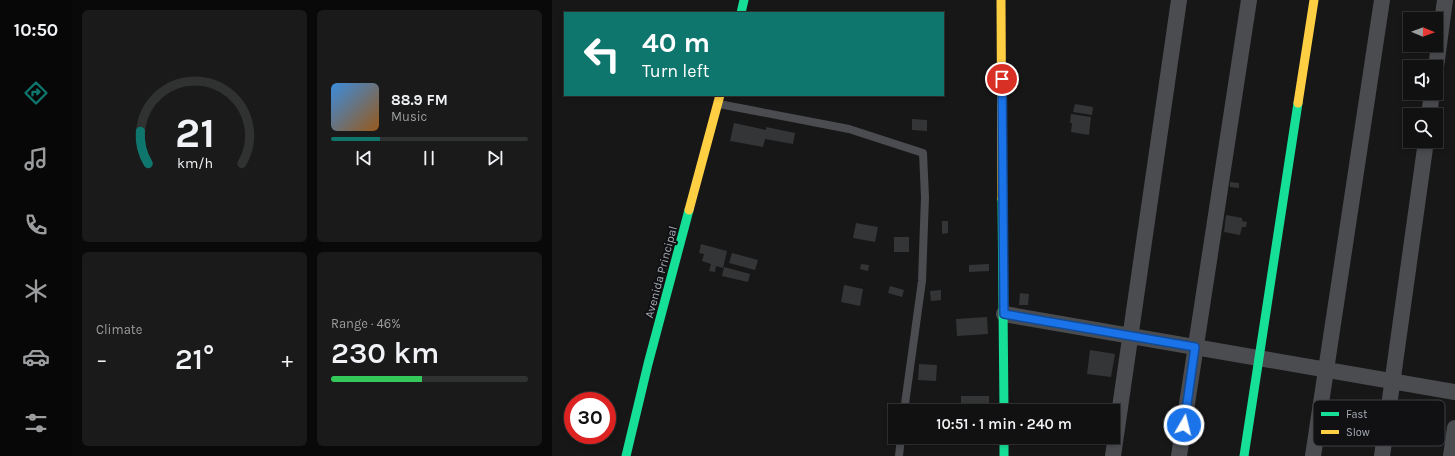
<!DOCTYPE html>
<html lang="en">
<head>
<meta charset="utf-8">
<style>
	:root { --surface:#111; --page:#1a1a1a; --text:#f1f3f6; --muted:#9c9d9f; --line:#303131; --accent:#0f766e }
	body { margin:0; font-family:Karla,sans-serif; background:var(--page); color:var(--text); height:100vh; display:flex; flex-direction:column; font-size:15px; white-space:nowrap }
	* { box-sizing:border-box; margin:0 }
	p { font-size:13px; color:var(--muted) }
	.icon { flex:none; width:22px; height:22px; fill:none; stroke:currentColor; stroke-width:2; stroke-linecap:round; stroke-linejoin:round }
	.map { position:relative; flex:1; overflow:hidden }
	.details { display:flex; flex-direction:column; gap:10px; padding:10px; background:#090909; width:480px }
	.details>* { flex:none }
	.top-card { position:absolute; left:12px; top:12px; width:380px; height:84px; border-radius:0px; box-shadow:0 2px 6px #0003,0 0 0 1px var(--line); background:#0f766e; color:#fff; overflow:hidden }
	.needle { width:26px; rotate:91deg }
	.controls { position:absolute; left:851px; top:12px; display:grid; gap:8px }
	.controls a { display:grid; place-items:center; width:40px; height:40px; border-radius:0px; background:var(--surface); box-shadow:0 2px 6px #0003,0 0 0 1px var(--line); font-size:20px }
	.speed { position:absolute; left:12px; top:392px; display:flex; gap:8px; font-size:20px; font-weight:700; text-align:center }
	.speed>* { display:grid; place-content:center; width:52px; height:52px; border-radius:50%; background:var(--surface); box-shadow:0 2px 6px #0003,0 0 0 1px var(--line); line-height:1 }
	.speed .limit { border:6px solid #d22; background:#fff; color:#111 }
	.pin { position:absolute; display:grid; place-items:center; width:34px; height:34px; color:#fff; margin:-17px; border:2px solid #fff; border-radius:50%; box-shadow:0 1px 4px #0007 }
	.me { position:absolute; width:44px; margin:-22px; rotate:8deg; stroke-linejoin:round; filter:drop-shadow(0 0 3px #0008) }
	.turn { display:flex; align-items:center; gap:14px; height:84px; padding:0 12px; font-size:18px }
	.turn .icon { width:52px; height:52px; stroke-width:2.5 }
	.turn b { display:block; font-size:28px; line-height:34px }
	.big { font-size:30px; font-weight:600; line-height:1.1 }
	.details .widget { flex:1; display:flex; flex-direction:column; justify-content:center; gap:6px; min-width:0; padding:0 14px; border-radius:6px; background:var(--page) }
	.details .dial { align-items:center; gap:0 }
	.dial svg { height:104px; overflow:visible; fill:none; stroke:var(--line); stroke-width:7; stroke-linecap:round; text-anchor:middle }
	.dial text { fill:var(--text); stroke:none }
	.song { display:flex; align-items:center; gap:12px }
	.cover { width:48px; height:48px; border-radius:6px; background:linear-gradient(135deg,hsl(210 70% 55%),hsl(30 70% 35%)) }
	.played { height:4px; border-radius:2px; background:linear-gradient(90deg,var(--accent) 25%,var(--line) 25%) }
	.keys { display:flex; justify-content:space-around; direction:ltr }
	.heat { display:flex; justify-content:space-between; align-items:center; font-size:22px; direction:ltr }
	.charge { height:6px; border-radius:3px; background:linear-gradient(90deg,#34c759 46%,var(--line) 0) }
	.details .tiles { flex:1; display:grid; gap:10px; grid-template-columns:repeat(2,1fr) }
	.trip { position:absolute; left:336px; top:404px; width:232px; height:40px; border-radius:0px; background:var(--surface); box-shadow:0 2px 6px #0003,0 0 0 1px var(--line); font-weight:600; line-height:40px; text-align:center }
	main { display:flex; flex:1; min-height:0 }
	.dock { display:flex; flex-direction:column; width:72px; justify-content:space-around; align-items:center; background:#070707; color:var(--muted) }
	.dock .icon { width:28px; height:28px }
	.dock .active { color:var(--accent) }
	.dock b { font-size:18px; color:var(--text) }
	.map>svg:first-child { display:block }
	.building { fill:#343537 }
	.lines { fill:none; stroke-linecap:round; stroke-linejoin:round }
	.lane { stroke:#4b4c50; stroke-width:8 }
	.street { stroke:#4b4c50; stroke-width:16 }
	.fast { stroke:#16e098; stroke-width:9 }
	.slow { stroke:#ffcf43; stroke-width:9 }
	.route-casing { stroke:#114b97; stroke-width:10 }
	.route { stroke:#1a73e8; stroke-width:7 }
	.labels { text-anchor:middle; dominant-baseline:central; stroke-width:4; stroke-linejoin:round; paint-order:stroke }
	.street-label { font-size:12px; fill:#a8adb8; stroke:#111113 }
	.key { fill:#111113; stroke:#3e4045; stroke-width:1 }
	.key-label { font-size:11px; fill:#a8adb8 }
</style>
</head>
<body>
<main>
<nav class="dock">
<b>10:50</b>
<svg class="icon active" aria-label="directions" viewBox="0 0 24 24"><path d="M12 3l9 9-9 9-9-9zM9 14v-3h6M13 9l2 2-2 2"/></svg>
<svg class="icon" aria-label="music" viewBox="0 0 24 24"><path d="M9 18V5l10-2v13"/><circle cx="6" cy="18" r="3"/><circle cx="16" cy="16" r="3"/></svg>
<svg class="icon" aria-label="phone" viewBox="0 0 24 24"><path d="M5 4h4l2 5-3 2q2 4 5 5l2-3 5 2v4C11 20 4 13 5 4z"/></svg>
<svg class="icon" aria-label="climate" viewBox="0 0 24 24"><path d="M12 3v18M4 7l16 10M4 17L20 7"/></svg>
<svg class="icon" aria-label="car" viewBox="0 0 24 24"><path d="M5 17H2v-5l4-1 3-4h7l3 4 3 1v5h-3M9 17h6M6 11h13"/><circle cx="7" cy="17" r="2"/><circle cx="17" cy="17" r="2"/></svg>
<svg class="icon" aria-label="filters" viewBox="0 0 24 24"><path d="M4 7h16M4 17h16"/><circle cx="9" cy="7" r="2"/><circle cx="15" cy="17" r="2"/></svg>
</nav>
<section class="details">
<div class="tiles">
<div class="widget dial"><svg viewBox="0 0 100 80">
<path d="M14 69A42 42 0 1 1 86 69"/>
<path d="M14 69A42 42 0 0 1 8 44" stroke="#0f766e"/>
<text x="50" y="56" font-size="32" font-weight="700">21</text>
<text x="50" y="72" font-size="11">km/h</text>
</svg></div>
<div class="widget">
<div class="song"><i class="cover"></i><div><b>88.9 FM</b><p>Music</p></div></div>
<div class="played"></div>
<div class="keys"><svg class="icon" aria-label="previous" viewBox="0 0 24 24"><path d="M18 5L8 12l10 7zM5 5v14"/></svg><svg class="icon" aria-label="pause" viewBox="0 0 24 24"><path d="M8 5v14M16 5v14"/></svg><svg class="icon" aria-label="next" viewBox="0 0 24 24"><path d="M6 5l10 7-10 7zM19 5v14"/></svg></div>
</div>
<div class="widget"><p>Climate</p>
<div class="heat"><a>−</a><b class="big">21°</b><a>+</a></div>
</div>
<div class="widget"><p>Range · 46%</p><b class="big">230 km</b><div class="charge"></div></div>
</div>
</section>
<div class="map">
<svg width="903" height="456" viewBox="0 0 903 456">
	<rect width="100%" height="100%" fill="#171717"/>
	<path class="building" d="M523,104L541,107L540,115L521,112Z
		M519,114L539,117L537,135L519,132L520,123H518Z
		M360,119L375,120V131L360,130Z
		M182,123L214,130V127L243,133L241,144L213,139L211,147L178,141Z
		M678,182L687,183V188L678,187Z
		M674,215L690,218V221L695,222L694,227H690L688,235L672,232Z
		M390,221H396V233L390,234Z
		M304,223L326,227L323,242L301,238Z
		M342,237H357V252H342Z
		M149,244L175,251L171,268L164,266L163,272L157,271L159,264L150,261L152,254L147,253Z
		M180,253L206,260L203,270L177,263Z
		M309,264L317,265L316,271L308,269Z
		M437,264V271L417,272V265Z
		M172,267L198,274L196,282L170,276Z
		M292,285L311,289L308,306L289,302Z
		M338,286L352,290L350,297L336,293Z
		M389,290V300L379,301L378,291Z
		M468,293L477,294L476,305H467Z
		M435,317L436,334L405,336L404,319Z
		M538,350L563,354L559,377L535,374Z
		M367,364L385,365L384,381L366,380Z
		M409,396H437V411H428V406H409Z"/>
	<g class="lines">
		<path class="lane" d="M167,104L297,129L371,153L373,197L370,281L352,411
			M347,456L349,437"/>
		<path class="street" d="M884,67L893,0
			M877,115L880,93
			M452,314L903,392
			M561,456L627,0
			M627,456L697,0
			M761,456L830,0
			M830,456L874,141
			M899,456L903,428"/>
		<path class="fast" d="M189,13L192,0
			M450,199L452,411
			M452,437V456
			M74,456L96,364L137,210
			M692,456L746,103"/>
		<path class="slow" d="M449,0L450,199
			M746,103L762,0
			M137,210L168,95"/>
	</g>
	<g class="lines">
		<defs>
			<path id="route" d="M450,79L452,314L643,347L632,425"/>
		</defs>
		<use href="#route" class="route-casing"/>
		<use href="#route" class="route"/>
	</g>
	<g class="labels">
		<g class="street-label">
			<text transform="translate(109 272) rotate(-75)">Avenida Principal</text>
		</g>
	</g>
	<rect x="761" y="400" width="132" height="46" rx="6" class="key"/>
	<rect x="769" y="412" width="18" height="4" fill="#16e098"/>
	<rect x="769" y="430" width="18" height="4" fill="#ffcf43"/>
	<g class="key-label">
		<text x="794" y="418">Fast</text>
		<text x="794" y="436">Slow</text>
	</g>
</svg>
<div class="controls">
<a><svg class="needle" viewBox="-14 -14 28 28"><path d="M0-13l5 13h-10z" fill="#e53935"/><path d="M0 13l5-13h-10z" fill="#9c9d9f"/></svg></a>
<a><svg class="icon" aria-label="sound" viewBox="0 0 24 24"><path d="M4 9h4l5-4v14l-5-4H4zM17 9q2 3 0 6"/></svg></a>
<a><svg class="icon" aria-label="search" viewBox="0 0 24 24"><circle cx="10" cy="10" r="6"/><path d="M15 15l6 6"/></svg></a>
</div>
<div class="speed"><div class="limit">30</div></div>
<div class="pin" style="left:450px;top:79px;background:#d93025"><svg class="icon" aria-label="arrive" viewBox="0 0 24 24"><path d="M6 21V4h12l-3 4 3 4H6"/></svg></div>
<svg class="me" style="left:632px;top:425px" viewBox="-20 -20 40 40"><circle r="17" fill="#1a73e8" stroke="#fff" stroke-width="3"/><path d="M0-11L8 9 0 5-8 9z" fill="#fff"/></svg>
<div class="trip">10:51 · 1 min · 240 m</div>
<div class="top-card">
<div class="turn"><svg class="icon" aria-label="left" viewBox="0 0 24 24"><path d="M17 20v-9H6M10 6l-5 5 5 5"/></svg><div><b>40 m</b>Turn left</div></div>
</div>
</div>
</main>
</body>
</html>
